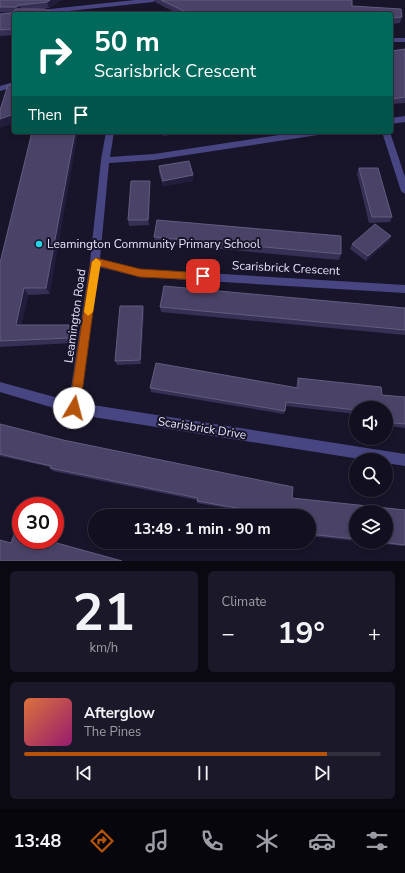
<!DOCTYPE html>
<html lang="en">
<head>
<meta charset="utf-8">
<style>
	:root { --surface:#121020; --page:#1b1929; --text:#f1f3f6; --muted:#9c9da5; --line:#31303e; --accent:#b45309 }
	body { margin:0; font-family:"Nunito Sans",sans-serif; background:var(--page); color:var(--text); height:100vh; display:flex; flex-direction:column; font-size:15px; white-space:nowrap }
	* { box-sizing:border-box; margin:0 }
	p { font-size:13px; color:var(--muted) }
	.icon { flex:none; width:22px; height:22px; fill:none; stroke:currentColor; stroke-width:2; stroke-linecap:round; stroke-linejoin:round }
	.map { position:relative; height:561px; overflow:hidden }
	.details { display:flex; flex-direction:column; gap:10px; padding:10px; background:#0a0912; flex:1 }
	.details>* { flex:none }
	.banner { position:absolute; left:12px; top:12px; width:381px; height:122px; border-radius:4px; box-shadow:0 2px 6px #0003,0 0 0 1px var(--line); background:#00695c; color:#fff; overflow:hidden }
	.tools { position:absolute; left:349px; top:401px; display:grid; gap:8px }
	.tools a { display:grid; place-items:center; width:44px; height:44px; border-radius:50%; background:var(--surface); box-shadow:0 2px 6px #0003,0 0 0 1px var(--line); font-size:20px }
	.speed { position:absolute; left:12px; top:497px; display:flex; gap:8px; font-size:20px; font-weight:700; text-align:center }
	.speed>* { display:grid; place-content:center; width:52px; height:52px; border-radius:50%; background:var(--surface); box-shadow:0 2px 6px #0003,0 0 0 1px var(--line); line-height:1 }
	.speed .limit { border:6px solid #d22; background:#fff; color:#111 }
	.pin { position:absolute; display:grid; place-items:center; width:34px; height:34px; color:#fff; margin:-17px; border-radius:8px; box-shadow:0 2px 6px #0006 }
	.me { position:absolute; width:44px; margin:-22px; rotate:8deg; stroke-linejoin:round; filter:drop-shadow(0 0 3px #0008) }
	.turn { display:flex; align-items:center; gap:14px; height:84px; padding:0 16px; font-size:18px }
	.turn .icon { width:52px; height:52px; stroke-width:2.5 }
	.turn b { display:block; font-size:28px; line-height:34px }
	.then { display:flex; align-items:center; height:38px; padding:0 16px; background:#0003; gap:8px; font-size:15px }
	.big { font-size:30px; font-weight:700; line-height:1.1 }
	.details .tile { flex:1; display:flex; flex-direction:column; justify-content:center; gap:6px; min-width:0; padding:0 14px; border-radius:6px; background:var(--page) }
	.details .dial { align-items:center; gap:0 }
	.dial b { font-size:52px; line-height:1 }
	.song { display:flex; align-items:center; gap:12px }
	.cover { width:48px; height:48px; border-radius:6px; background:linear-gradient(135deg,hsl(20 70% 55%),hsl(320 70% 35%)) }
	.played { height:4px; border-radius:2px; background:linear-gradient(90deg,var(--accent) 85%,var(--line) 85%) }
	.keys { display:flex; justify-content:space-around; direction:ltr }
	.heat { display:flex; justify-content:space-between; align-items:center; font-size:22px; direction:ltr }
	.details .tiles { flex:1; display:grid; gap:10px; grid-template-columns:1fr 1fr }
	.tile:last-child { grid-column:span 2 }
	.trip { position:absolute; left:88px; top:509px; width:228px; height:40px; border-radius:20px; background:var(--surface); box-shadow:0 2px 6px #0003,0 0 0 1px var(--line); font-weight:700; line-height:40px; text-align:center }
	.dock { display:flex; height:64px; justify-content:space-around; align-items:center; background:#07060d; color:var(--muted) }
	.dock .icon { width:28px; height:28px }
	.dock .active { color:var(--accent) }
	.dock b { font-size:18px; color:var(--text) }
	.map>svg:first-child { display:block }
	.lines { fill:none; stroke-linecap:round; stroke-linejoin:round }
	.minor { fill:#474683; fill-rule:evenodd }
	.wall { fill:#373055 }
	.shaded-wall { fill:#231d3d }
	.building { fill:#4a4367; stroke:#625c7e }
	.route { fill:#b45309; stroke:#753606 }
	.slow { fill:#f59e0b }
	.poi-dot { fill:#25d5e4; stroke:#18152a; stroke-width:1.5 }
	.labels { text-anchor:middle; dominant-baseline:central; stroke-width:4; stroke-linejoin:round; paint-order:stroke }
	.poi-label { font-size:12px; fill:#e4e1fb; stroke:#18152a; text-anchor:start }
	.street-label { font-size:12px; fill:#e4e1fb; stroke:#18152a }
</style>
</head>
<body>
<div class="map">
<svg width="405" height="561" viewBox="0 0 405 561">
	<rect width="100%" height="100%" fill="#18152a"/>
	<g class="lines">
		<path class="minor" d="M135,0H156L153,2L41,14H19L22,12Z
			M391,38H405V42H391Z
			M14,82V87L0,91V86Z
			M405,116V122L391,124V118Z
			M106,132H114L110,157L154,154L299,132H322L318,135L154,160L109,163L100,259L140,269L405,285V293L140,277L99,267L80,403L405,454V466L386,463V460H366L74,414L0,392V382L69,401L90,262L101,160Z
			M382,132H390L405,177V194L401,191Z"/>
	</g>
	<path class="wall" d="M0,0H61L49,8L33,9L14,14V35L0,36V14L11,13L0,12Z
		M155,0H352V6L401,9L402,17L400,23L391,24V14H178L155,2Z
		M405,49V103L391,104V51Z
		M32,132L50,294L28,295L21,325L72,330V343L0,347V263Z
		M162,132H184V133L163,136Z
		M159,166L193,175V181L163,186L159,172Z
		M359,168L392,217L390,222L369,223L357,173Z
		M150,181V187L149,225L129,226L128,220Z
		M391,236L389,241L366,261L350,249L352,244Z
		M154,237L341,254L339,260L155,243Z
		M160,307L405,308V335L161,312Z
		M144,311L141,364L117,365L115,361Z
		M298,378L382,395L405,397V428L390,426V418H386V408H356V414L286,406L285,411L284,414L151,392L150,388H296L297,382Z
		M0,424L292,498L405,510V545L403,546L365,542H386L356,512V541L309,536V516H271L197,503V500L53,471L50,468V467L0,456Z"/>
	<path class="shaded-wall" d="M50,0H61L49,8L47,2Z
		M20,5L22,11L18,13L16,7Z
		M14,114V123L0,128V119Z
		M75,132H78L50,294L46,288Z
		M193,175V181L163,186V181Z
		M150,181V187L149,225L148,220Z
		M391,236L389,241L366,261L368,256Z
		M24,288L28,295L20,331L16,325Z
		M143,306L144,311L141,364L140,360Z
		M69,325L72,330V343L69,338Z"/>
	<path class="building" d="M0,0H50L47,2L20,5L16,7H0Z
		M161,0H352V6L401,9L402,17L391,18V14H190Z
		M16,9H44L57,14H14V29L0,30V14L12,13Z
		M405,49V97L391,99V51Z
		M8,85H14V114L0,119V110Z
		M32,132H75L46,288H24L16,325H69V338L0,341V263Z
		M189,161L193,175L163,181L159,166Z
		M359,168H378L392,217H372Z
		M131,181H150L148,220H128Z
		M157,220L341,236V254L154,237Z
		M375,224L391,236L368,256L352,244Z
		M164,286L405,308V330L160,307Z
		M120,306H143L140,360L115,361Z
		M156,363L298,388V378L381,387L382,395L405,397V424L394,423L393,415L386,414V408H356V410L286,402L285,411L150,388Z
		M0,424L63,440L293,487L292,498L405,510V545L380,542H386V512H356V539L309,534V516H283L197,501L198,498L50,468L51,466L0,454Z
		M15,532L21,533V540H46L122,561H0V540L11,543Z"/>
	<path class="route" d="M96,258L140,269L203,273L207,276L203,280L140,277L99,266L80,408L78,411L74,413L71,411L69,408L91,262Z"/>
	<path class="slow" d="M96,258L101,262L93,312L88,316L84,312L92,262Z"/>
	<circle class="poi-dot" cx="39" cy="244" r="4"/>
	<g class="labels">
		<g class="poi-label">
			<text x="47" y="244">Leamington Community Primary School</text>
		</g>
		<g class="street-label">
			<text transform="translate(286 268) rotate(3)">Scarisbrick Crescent</text>
			<text transform="translate(75 316) rotate(-82)">Leamington Road</text>
			<text transform="translate(202 428) rotate(9)">Scarisbrick Drive</text>
		</g>
	</g>
</svg>
<div class="tools">
<a><svg class="icon" aria-label="sound" viewBox="0 0 24 24"><path d="M4 9h4l5-4v14l-5-4H4zM17 9q2 3 0 6"/></svg></a>
<a><svg class="icon" aria-label="search" viewBox="0 0 24 24"><circle cx="10" cy="10" r="6"/><path d="M15 15l6 6"/></svg></a>
<a><svg class="icon" aria-label="layers" viewBox="0 0 24 24"><path d="M12 4l9 5-9 5-9-5zM3 14l9 5 9-5"/></svg></a>
</div>
<div class="speed"><div class="limit">30</div></div>
<div class="pin" style="left:203px;top:276px;background:#d93025"><svg class="icon" aria-label="arrive" viewBox="0 0 24 24"><path d="M6 21V4h12l-3 4 3 4H6"/></svg></div>
<svg class="me" style="left:74px;top:408px" viewBox="-20 -20 40 40"><circle r="19" fill="#fff"/><path d="M0-13L10 11 0 6-10 11z" fill="#b45309"/></svg>
<div class="trip">13:49 · 1 min · 90 m</div>
<div class="banner">
<div class="turn"><svg class="icon" aria-label="right" viewBox="0 0 24 24"><path d="M7 20v-9h11M14 6l5 5-5 5"/></svg><div><b>50 m</b>Scarisbrick Crescent</div></div>
<div class="then">Then<svg class="icon" aria-label="arrive" viewBox="0 0 24 24"><path d="M6 21V4h12l-3 4 3 4H6"/></svg></div>
</div>
</div>
<section class="details">
<div class="tiles">
<div class="tile dial"><b>21</b><p>km/h</p></div>
<div class="tile"><p>Climate</p>
<div class="heat"><a>−</a><b class="big">19°</b><a>+</a></div>
</div>
<div class="tile">
<div class="song"><i class="cover"></i><div><b>Afterglow</b><p>The Pines</p></div></div>
<div class="played"></div>
<div class="keys"><svg class="icon" aria-label="previous" viewBox="0 0 24 24"><path d="M18 5L8 12l10 7zM5 5v14"/></svg><svg class="icon" aria-label="pause" viewBox="0 0 24 24"><path d="M8 5v14M16 5v14"/></svg><svg class="icon" aria-label="next" viewBox="0 0 24 24"><path d="M6 5l10 7-10 7zM19 5v14"/></svg></div>
</div>
</div>
</section>
<nav class="dock">
<b>13:48</b>
<svg class="icon active" aria-label="directions" viewBox="0 0 24 24"><path d="M12 3l9 9-9 9-9-9zM9 14v-3h6M13 9l2 2-2 2"/></svg>
<svg class="icon" aria-label="music" viewBox="0 0 24 24"><path d="M9 18V5l10-2v13"/><circle cx="6" cy="18" r="3"/><circle cx="16" cy="16" r="3"/></svg>
<svg class="icon" aria-label="phone" viewBox="0 0 24 24"><path d="M5 4h4l2 5-3 2q2 4 5 5l2-3 5 2v4C11 20 4 13 5 4z"/></svg>
<svg class="icon" aria-label="climate" viewBox="0 0 24 24"><path d="M12 3v18M4 7l16 10M4 17L20 7"/></svg>
<svg class="icon" aria-label="car" viewBox="0 0 24 24"><path d="M5 17H2v-5l4-1 3-4h7l3 4 3 1v5h-3M9 17h6M6 11h13"/><circle cx="7" cy="17" r="2"/><circle cx="17" cy="17" r="2"/></svg>
<svg class="icon" aria-label="filters" viewBox="0 0 24 24"><path d="M4 7h16M4 17h16"/><circle cx="9" cy="7" r="2"/><circle cx="15" cy="17" r="2"/></svg>
</nav>
</body>
</html>
